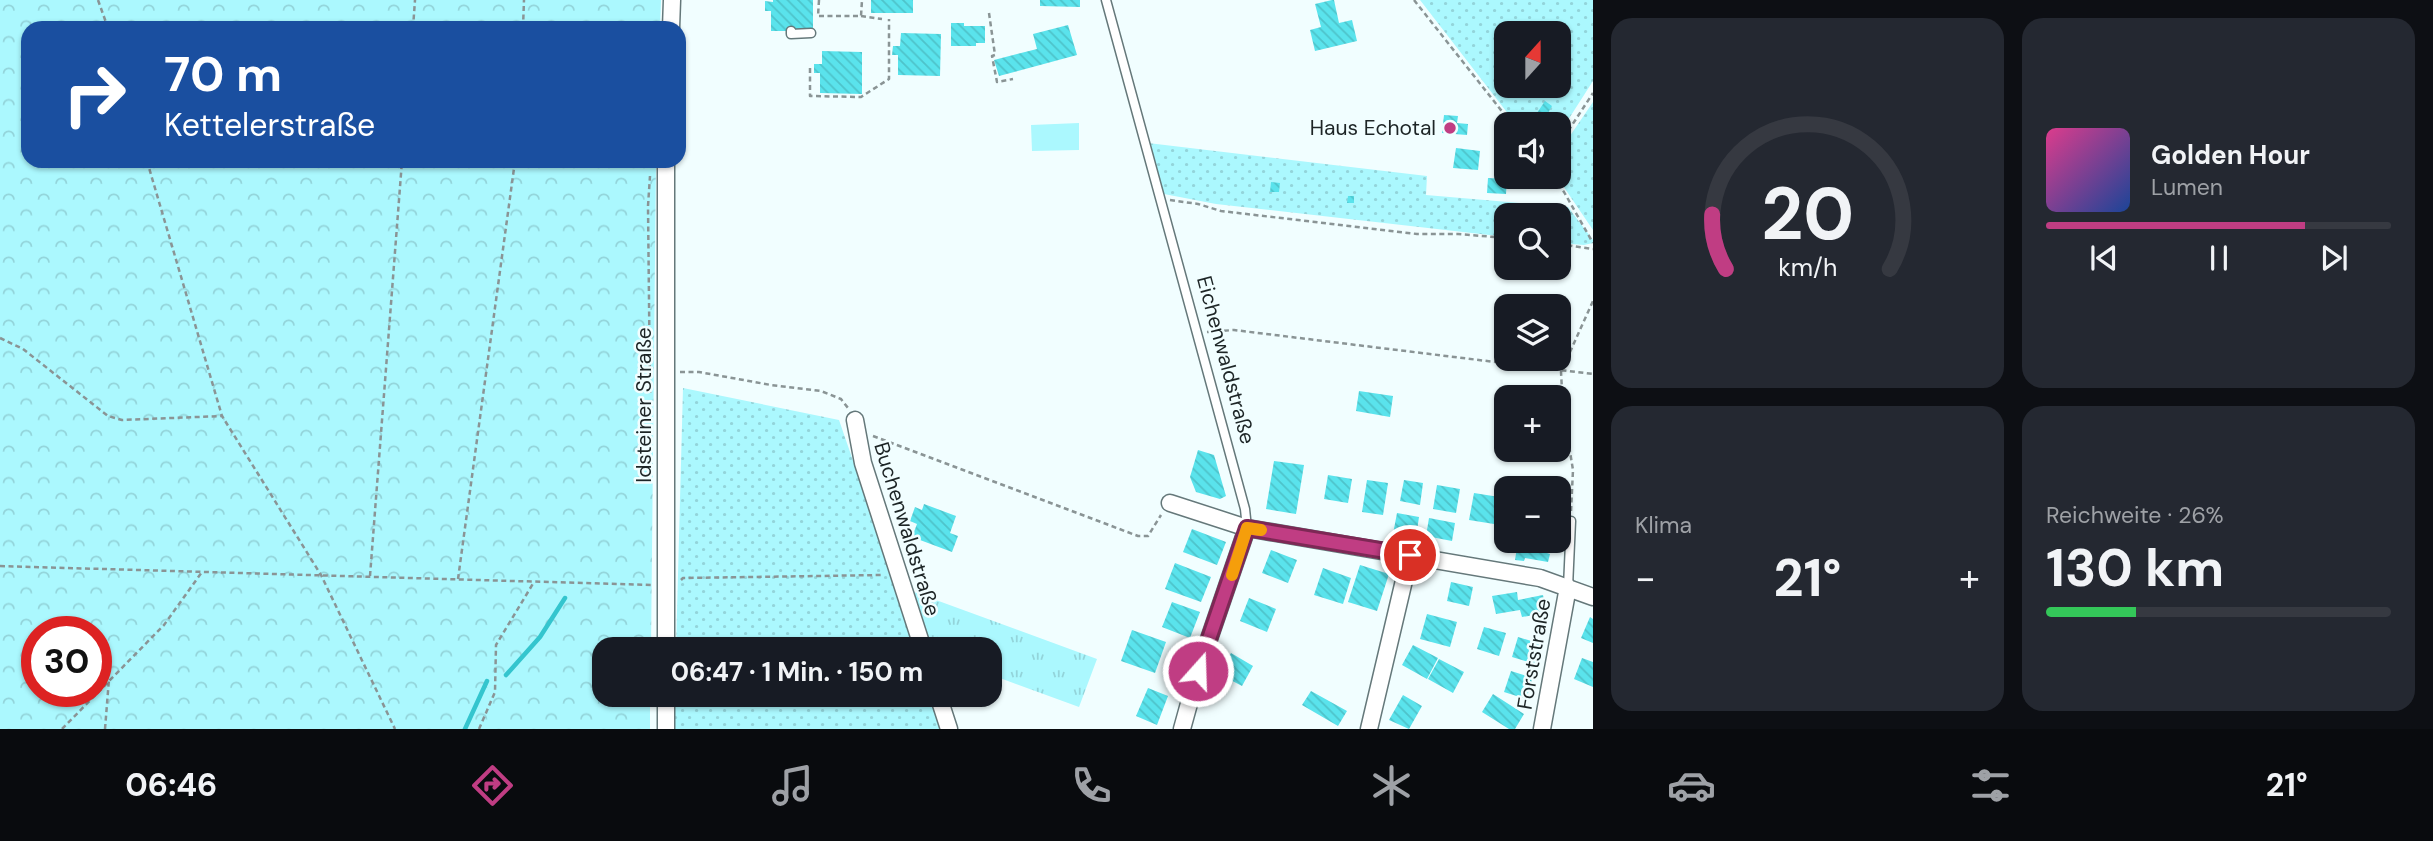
<!DOCTYPE html>
<html lang="de">
<head>
<meta charset="utf-8">
<style>
	:root { --surface:#171b24; --page:#242831; --text:#f1f3f6; --muted:#9ea1a6; --line:#363941; --accent:#c03d83 }
	body { margin:0; font-family:"DM Sans",sans-serif; background:var(--page); color:var(--text); height:100vh; display:flex; flex-direction:column; font-size:26px; white-space:nowrap }
	* { box-sizing:border-box; margin:0 }
	p { font-size:23px; color:var(--muted) }
	.icon { flex:none; width:38px; height:38px; fill:none; stroke:currentColor; stroke-width:2; stroke-linecap:round; stroke-linejoin:round }
	.map { position:relative; flex:1; overflow:hidden }
	.drawer { display:flex; flex-direction:column; gap:18px; padding:18px; background:#0d0f14; width:840px }
	.drawer>* { flex:none }
	.banner { position:absolute; left:21px; top:21px; width:665px; height:147px; border-radius:21px; box-shadow:0 2px 5px #0004; background:#1a4fa0; color:#fff; overflow:hidden }
	.needle { width:46px; rotate:21deg }
	.buttons { position:absolute; left:1494px; top:21px; display:grid; gap:14px }
	.buttons a { display:grid; place-items:center; width:77px; height:77px; border-radius:14px; background:var(--surface); box-shadow:0 2px 5px #0004; font-size:35px }
	.speed { position:absolute; left:21px; top:616px; display:flex; gap:14px; font-size:35px; font-weight:700; text-align:center }
	.speed>* { display:grid; place-content:center; width:91px; height:91px; border-radius:50%; background:var(--surface); box-shadow:0 2px 5px #0004; line-height:1 }
	.speed .limit { border:10px solid #d22; background:#fff; color:#111 }
	.pin { position:absolute; display:grid; place-items:center; width:60px; height:60px; color:#fff; margin:-30px; border:4px solid #fff; border-radius:50%; box-shadow:0 2px 7px #0007 }
	.me { position:absolute; width:77px; margin:-38px; rotate:20deg; stroke-linejoin:round; filter:drop-shadow(0 0 5px #0008) }
	.turn { display:flex; align-items:center; gap:24px; height:147px; padding:0 28px; font-size:32px }
	.turn .icon { width:91px; height:91px; stroke-width:2.5 }
	.turn b { display:block; font-size:49px; line-height:60px }
	.big { font-size:52px; font-weight:700; line-height:1.1 }
	.drawer .widget { flex:1; display:flex; flex-direction:column; justify-content:center; gap:10px; min-width:0; padding:0 24px; border-radius:21px; background:var(--page) }
	.drawer .dial { align-items:center; gap:0 }
	.dial svg { height:182px; overflow:visible; fill:none; stroke:var(--line); stroke-width:7; stroke-linecap:round; text-anchor:middle }
	.dial text { fill:var(--text); stroke:none }
	.song { display:flex; align-items:center; gap:21px }
	.cover { width:84px; height:84px; border-radius:10px; background:linear-gradient(135deg,hsl(330 70% 55%),hsl(220 70% 35%)) }
	.played { height:7px; border-radius:4px; background:linear-gradient(90deg,var(--accent) 75%,var(--line) 75%) }
	.keys { display:flex; justify-content:space-around; direction:ltr }
	.heat { display:flex; justify-content:space-between; align-items:center; font-size:38px; direction:ltr }
	.charge { height:10px; border-radius:5px; background:linear-gradient(90deg,#34c759 26%,var(--line) 0) }
	.drawer .tiles { flex:1; display:grid; gap:18px; grid-template-columns:repeat(2,1fr) }
	.trip { position:absolute; left:592px; top:637px; width:410px; height:70px; border-radius:21px; background:var(--surface); box-shadow:0 2px 5px #0004; font-weight:700; line-height:70px; text-align:center }
	.tabs { display:flex; height:112px; justify-content:space-around; align-items:center; background:#090b0e; color:var(--muted) }
	.tabs .icon { width:49px; height:49px }
	.tabs .active { color:var(--accent) }
	.tabs b { font-size:32px; color:var(--text) }
	main { display:flex; flex:1; min-height:0 }
	.map>svg:first-child { display:block }
	.grass { fill:url(#grass-tufts) }
	.forest { fill:url(#forest-crowns); fill-rule:evenodd }
	.garden { fill:url(#garden-dots); fill-rule:evenodd }
	.pitch { fill:#abf8fe }
	.lines { fill:none; stroke-linecap:round; stroke-linejoin:round }
	.stream { stroke:#34c5ce; stroke-width:4.5 }
	.building { fill:url(#building-back-hatch) }
	.lane-casing { stroke:#65787a; stroke-width:11 }
	.street-casing { stroke:#65787a; stroke-width:19 }
	.path { stroke:#8a9495; stroke-width:2.5; stroke-dasharray:5 3.5; stroke-linecap:butt }
	.lane { stroke:#fff; stroke-width:8 }
	.street { stroke:#fff; stroke-width:16 }
	.route-casing { stroke:#7d2855; stroke-width:18 }
	.route { stroke:#c03d83; stroke-width:12 }
	.slow { stroke:#f59e0b; stroke-width:12 }
	.poi-dot { fill:#c03d83; stroke:#f1feff; stroke-width:2.5 }
	.labels { text-anchor:middle; dominant-baseline:central; stroke-width:5; stroke-linejoin:round; paint-order:stroke }
	.poi-label { font-size:21px; fill:#1d2526; stroke:#f1feff; text-anchor:end }
	.street-label { font-size:21px; fill:#1d2526; stroke:#f1feff }
</style>
</head>
<body>
<main>
<div class="map">
<svg width="1593" height="729" viewBox="0 0 1593 729">
	<defs>
		<pattern id="grass-tufts" width="24" height="20" patternUnits="userSpaceOnUse" patternTransform="scale(1.75)"><rect width="24" height="20" fill="#abf8fe"/><path d="M3 7l-1-3M5 7V3M7 7l1-3M15 17l-1-3M17 17v-4M19 17l1-3" fill="none" stroke="#93d4da"/></pattern>
		<pattern id="forest-crowns" width="20" height="18" patternUnits="userSpaceOnUse" patternTransform="scale(1.75)"><rect width="20" height="18" fill="#abf8fe"/><path d="M2 6a3 3 0 1 1 6 0M12 15a3 3 0 1 1 6 0" fill="none" stroke="#93d4da"/></pattern>
		<pattern id="garden-dots" width="8" height="8" patternUnits="userSpaceOnUse" patternTransform="scale(1.75)"><rect width="8" height="8" fill="#abf8fe"/><path d="M2 2h.1M6 6h.1" fill="none" stroke="#93d4da" stroke-width="1.8" stroke-linecap="round"/></pattern>
		<pattern id="building-back-hatch" width="6" height="6" patternUnits="userSpaceOnUse" patternTransform="scale(1.75)"><rect width="6" height="6" fill="#5ae3ec"/><path d="M-1 5l2 2M0 0l6 6M5-1l2 2" fill="none" stroke="#4ec3ca"/></pattern>
	</defs>
	<rect width="100%" height="100%" fill="#f1feff"/>
	<path class="grass" d="M914,592L1097,659L1079,707L989,674V649H931Z"/>
	<path class="forest" d="M0,0H661L660,28H28V161H656L651,649H604V695H650V729H0ZM37,632H96V691H37Z"/>
	<path class="garden" d="M1420,0H1593V81L1559,134V124H1516ZM1507,33H1559V86H1507Z
		M1593,102V230L1557,177H1559V152Z
		M1148,143L1427,176L1426,195L1568,207L1593,240V243L1584,245L1559,243V215H1507V237L1216,204L1164,194Z
		M683,388L839,420L918,649H676Z
		M675,695H934L945,729H675Z"/>
	<path class="pitch" d="M1079,123V150L1032,151L1031,125Z"/>
	<g class="lines">
		<path class="stream" d="M506,675L540,637L565,598
			M465,729L487,681"/>
	</g>
	<path class="building" d="M773,0H813V31H771V11H765V1L773,2Z
		M871,0H913V13H871Z
		M1040,0H1080V7L1040,6Z
		M1332,0H1334L1339,23L1352,20L1357,41L1315,51L1310,30L1321,27L1315,4Z
		M951,23H964V26H985V43H976V46H951Z
		M1068,25L1077,55L999,76L994,60L1037,49L1033,34Z
		M901,33L941,34L940,76L898,75V55H892L893,46H900Z
		M822,51L862,52V94L820,93V73H814V64H822Z
		M1545,101L1552,106L1545,118L1537,113Z
		M1444,115L1458,116L1457,123L1468,124L1467,135L1442,133Z
		M1456,148L1480,151L1478,170L1453,168Z
		M1488,178L1507,179L1506,194L1487,193Z
		M1271,182L1280,183L1279,192H1270Z
		M1348,196H1354V203H1347Z
		M1359,391L1393,396L1390,417L1356,411Z
		M1198,450L1214,455L1226,496L1220,499L1196,492L1190,477Z
		M1274,461L1304,465L1296,514L1266,509Z
		M1328,475L1352,479L1348,503L1324,499Z
		M1367,480L1388,483L1383,515L1362,512Z
		M1404,480L1423,483L1420,505L1400,501Z
		M1437,485L1460,489L1456,513L1433,509Z
		M1474,493L1499,497L1494,524L1469,520Z
		M924,504L956,516L950,533L958,536L952,552L912,537L917,524L910,521L915,507L922,510Z
		M1397,513L1419,517L1416,537L1393,534Z
		M1429,518L1455,523L1452,541L1426,536Z
		M1192,529L1226,542L1217,565L1183,552Z
		M1518,541L1548,545L1547,553L1550,554L1548,562L1525,558L1524,561L1515,560Z
		M1271,550L1297,560L1288,583L1262,573Z
		M1175,563L1211,577L1201,602L1165,589Z
		M1360,565L1389,574L1377,611L1348,602Z
		M1323,568L1351,578L1343,604L1314,595Z
		M1451,582L1473,587L1469,606L1447,601Z
		M1517,592L1518,600L1543,595L1547,613L1522,617L1520,610L1496,614L1492,596Z
		M1249,598L1276,609L1267,632L1240,621Z
		M1172,602L1200,612L1190,638L1162,627Z
		M1427,614L1457,622L1450,647L1420,639Z
		M1590,617L1593,619V643L1581,638Z
		M1484,627L1506,633L1499,656L1477,649Z
		M1132,630L1166,642L1155,673L1121,661Z
		M1518,637L1541,644L1535,664L1512,657Z
		M1413,645L1438,658L1427,679L1402,665Z
		M1231,653L1253,666L1242,686L1219,674Z
		M1582,658L1593,662V687L1574,679Z
		M1439,659L1464,672L1453,693L1428,679Z
		M1511,671L1533,678L1526,699L1504,692Z
		M1148,688L1168,696L1157,725L1136,716Z
		M1311,691L1347,711L1338,726L1302,705Z
		M1493,694L1524,714L1515,729H1509L1482,712Z
		M1403,695L1422,706L1409,729L1389,720Z"/>
	<g class="lines">
		<defs>
			<path id="lane" d="M1106,0L1245,509L1247,528
				M791,31V34L811,33
				M1568,587L1571,521"/>
			<path id="street" d="M671,28L672,0
				M855,420L863,463L923,649
				M1170,503L1247,528L1540,578L1593,597
				M666,649V161
				M666,695V729
				M938,695L949,729
				M1182,729L1198,671L1247,528
				M1369,729L1410,555
				M1542,729L1568,587"/>
		</defs>
		<use href="#lane" class="lane-casing"/>
		<use href="#street" class="street-casing"/>
		<path class="path" d="M98,0L108,28
			M819,0L818,16H861L862,0
			M1414,0L1512,124
			M989,13L995,55L992,56L997,82L1013,79
			M861,16L882,19
			M413,28L415,0
			M523,28L524,0
			M810,68V96L861,97L889,79V19
			M1559,145L1593,93
			M147,161L222,416L321,575L395,729
			M1553,177L1564,192L1593,243
			M1170,200L1198,204L1221,211L1417,234H1458L1507,238
			M1559,244L1593,249
			M1207,332L1234,330L1593,374
			M0,338L23,349L108,416L122,420L222,416
			M680,372H699L771,385L821,391L841,399L848,408
			M650,393L648,206L650,176
			M873,436L1138,536H1148L1161,515
			M1571,511L1573,470L1563,409L1561,372L1593,301
			M0,566L651,585
			M370,576L402,161
			M458,579L515,161
			M681,580L683,578L883,575
			M685,649L686,647H908
			M62,729L164,625L202,572
			M105,729L109,679
			M479,729L495,692L496,645L534,582"/>
		<use href="#lane" class="lane"/>
		<use href="#street" class="street"/>
	</g>
	<g class="lines">
		<defs>
			<path id="route" d="M1198,671L1247,528L1410,555"/>
		</defs>
		<use href="#route" class="route-casing"/>
		<use href="#route" class="route"/>
		<path class="slow" d="M1232,575L1247,528L1261,530"/>
	</g>
	<circle class="poi-dot" cx="1450" cy="128" r="7"/>
	<g class="labels">
		<g class="poi-label">
			<text x="1436" y="128">Haus Echotal</text>
		</g>
		<g class="street-label">
			<text transform="translate(1226 360) rotate(75)">Eichenwaldstraße</text>
			<text transform="translate(644 405) rotate(-90)">Idsteiner Straße</text>
			<text transform="translate(907 529) rotate(73)">Buchenwaldstraße</text>
			<text transform="translate(1534 654) rotate(-80)">Forststraße</text>
		</g>
	</g>
</svg>
<div class="buttons">
<a><svg class="needle" viewBox="-14 -14 28 28"><path d="M0-13l5 13h-10z" fill="#e53935"/><path d="M0 13l5-13h-10z" fill="#9ea1a6"/></svg></a>
<a><svg class="icon" aria-label="sound" viewBox="0 0 24 24"><path d="M4 9h4l5-4v14l-5-4H4zM17 9q2 3 0 6"/></svg></a>
<a><svg class="icon" aria-label="search" viewBox="0 0 24 24"><circle cx="10" cy="10" r="6"/><path d="M15 15l6 6"/></svg></a>
<a><svg class="icon" aria-label="layers" viewBox="0 0 24 24"><path d="M12 4l9 5-9 5-9-5zM3 14l9 5 9-5"/></svg></a>
<a>+</a>
<a>−</a>
</div>
<div class="speed"><div class="limit">30</div></div>
<div class="pin" style="left:1410px;top:555px;background:#d93025"><svg class="icon" aria-label="arrive" viewBox="0 0 24 24"><path d="M6 21V4h12l-3 4 3 4H6"/></svg></div>
<svg class="me" style="left:1198px;top:671px" viewBox="-20 -20 40 40"><circle r="17" fill="#c03d83" stroke="#fff" stroke-width="3"/><path d="M0-11L8 9 0 5-8 9z" fill="#fff"/></svg>
<div class="trip">06:47 · 1 Min. · 150 m</div>
<div class="banner">
<div class="turn"><svg class="icon" aria-label="right" viewBox="0 0 24 24"><path d="M7 20v-9h11M14 6l5 5-5 5"/></svg><div><b>70 m</b>Kettelerstraße</div></div>
</div>
</div>
<section class="drawer">
<div class="tiles">
<div class="widget dial"><svg viewBox="0 0 100 80">
<path d="M14 69A42 42 0 1 1 86 69"/>
<path d="M14 69A42 42 0 0 1 8 45" stroke="#c03d83"/>
<text x="50" y="56" font-size="32" font-weight="700">20</text>
<text x="50" y="72" font-size="11">km/h</text>
</svg></div>
<div class="widget">
<div class="song"><i class="cover"></i><div><b>Golden Hour</b><p>Lumen</p></div></div>
<div class="played"></div>
<div class="keys"><svg class="icon" aria-label="previous" viewBox="0 0 24 24"><path d="M18 5L8 12l10 7zM5 5v14"/></svg><svg class="icon" aria-label="pause" viewBox="0 0 24 24"><path d="M8 5v14M16 5v14"/></svg><svg class="icon" aria-label="next" viewBox="0 0 24 24"><path d="M6 5l10 7-10 7zM19 5v14"/></svg></div>
</div>
<div class="widget"><p>Klima</p>
<div class="heat"><a>−</a><b class="big">21°</b><a>+</a></div>
</div>
<div class="widget"><p>Reichweite · 26%</p><b class="big">130 km</b><div class="charge"></div></div>
</div>
</section>
</main>
<nav class="tabs">
<b>06:46</b>
<svg class="icon active" aria-label="directions" viewBox="0 0 24 24"><path d="M12 3l9 9-9 9-9-9zM9 14v-3h6M13 9l2 2-2 2"/></svg>
<svg class="icon" aria-label="music" viewBox="0 0 24 24"><path d="M9 18V5l10-2v13"/><circle cx="6" cy="18" r="3"/><circle cx="16" cy="16" r="3"/></svg>
<svg class="icon" aria-label="phone" viewBox="0 0 24 24"><path d="M5 4h4l2 5-3 2q2 4 5 5l2-3 5 2v4C11 20 4 13 5 4z"/></svg>
<svg class="icon" aria-label="climate" viewBox="0 0 24 24"><path d="M12 3v18M4 7l16 10M4 17L20 7"/></svg>
<svg class="icon" aria-label="car" viewBox="0 0 24 24"><path d="M5 17H2v-5l4-1 3-4h7l3 4 3 1v5h-3M9 17h6M6 11h13"/><circle cx="7" cy="17" r="2"/><circle cx="17" cy="17" r="2"/></svg>
<svg class="icon" aria-label="filters" viewBox="0 0 24 24"><path d="M4 7h16M4 17h16"/><circle cx="9" cy="7" r="2"/><circle cx="15" cy="17" r="2"/></svg>
<b>21°</b>
</nav>
</body>
</html>
